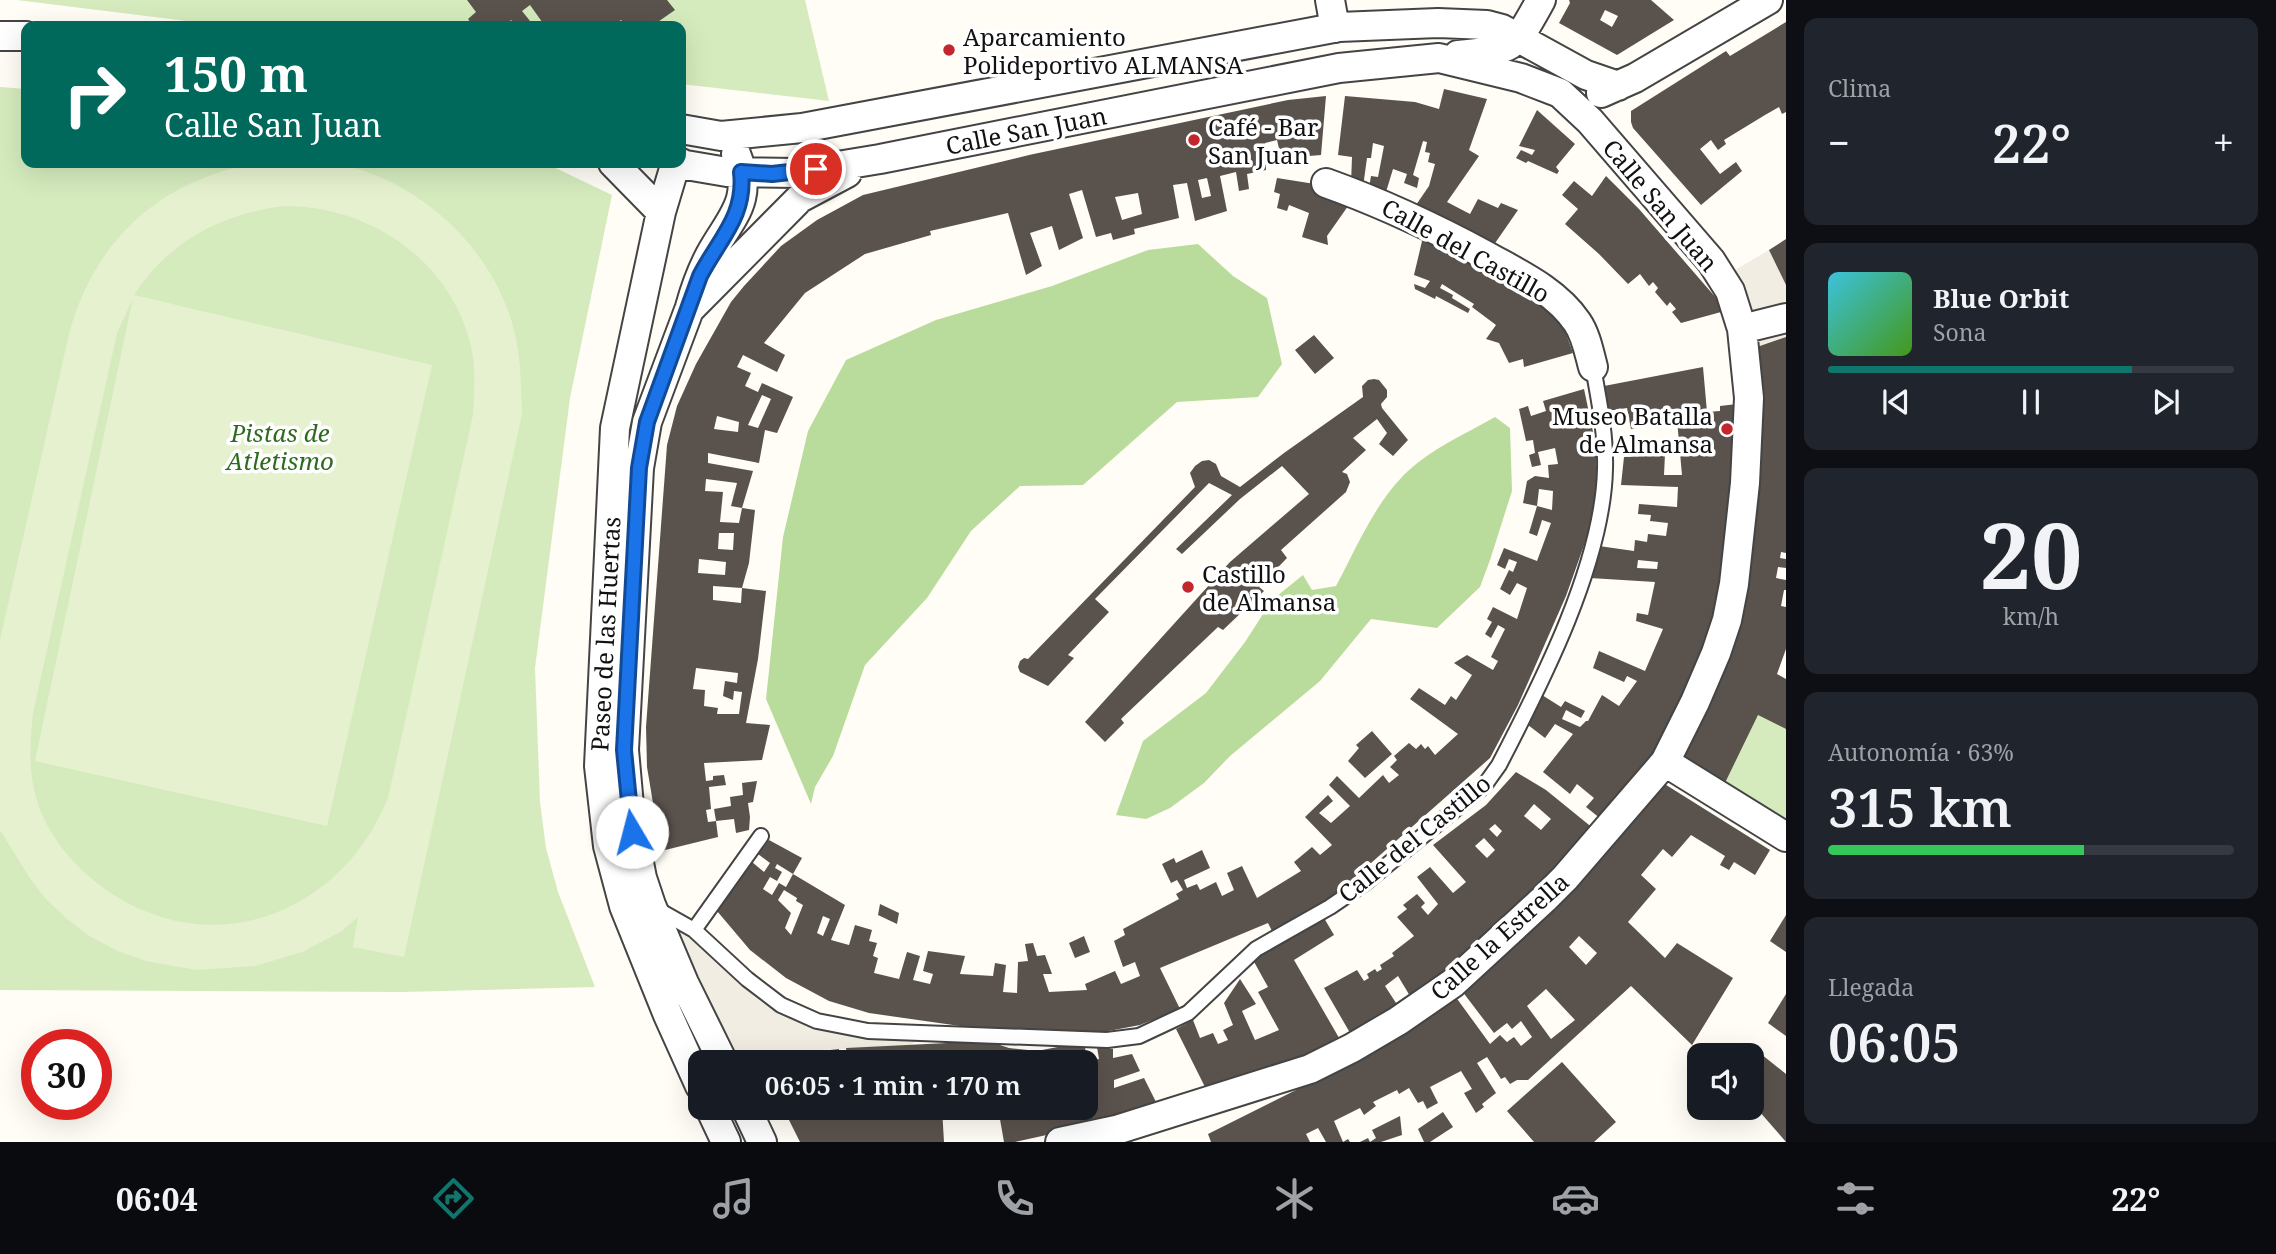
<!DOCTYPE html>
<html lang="es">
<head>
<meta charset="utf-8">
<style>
	:root { --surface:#171b24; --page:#20242c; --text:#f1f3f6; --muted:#9ea1a6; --line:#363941; --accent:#0f766e }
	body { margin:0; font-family:"Noto Serif",serif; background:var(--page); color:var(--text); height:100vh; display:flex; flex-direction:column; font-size:26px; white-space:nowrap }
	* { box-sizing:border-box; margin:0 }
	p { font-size:23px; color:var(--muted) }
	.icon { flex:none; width:38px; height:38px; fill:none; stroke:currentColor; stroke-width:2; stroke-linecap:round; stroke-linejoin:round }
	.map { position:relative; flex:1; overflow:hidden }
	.sheet { display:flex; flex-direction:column; gap:18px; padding:18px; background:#0d0f14; width:490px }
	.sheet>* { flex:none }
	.banner { position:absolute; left:21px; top:21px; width:665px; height:147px; border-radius:14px; box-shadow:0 7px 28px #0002; background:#00695c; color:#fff; overflow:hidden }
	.fabs { position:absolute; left:1687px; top:1043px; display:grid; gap:14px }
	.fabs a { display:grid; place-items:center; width:77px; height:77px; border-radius:14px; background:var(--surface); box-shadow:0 7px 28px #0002; font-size:35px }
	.speed { position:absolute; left:21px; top:1029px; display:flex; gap:14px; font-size:35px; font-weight:700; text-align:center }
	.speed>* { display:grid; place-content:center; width:91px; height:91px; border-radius:50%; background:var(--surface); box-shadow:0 7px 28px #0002; line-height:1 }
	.speed .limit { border:10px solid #d22; background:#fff; color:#111 }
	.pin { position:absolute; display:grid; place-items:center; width:60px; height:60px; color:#fff; margin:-30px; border:4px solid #fff; border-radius:50%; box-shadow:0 2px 7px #0007 }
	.me { position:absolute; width:77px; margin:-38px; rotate:352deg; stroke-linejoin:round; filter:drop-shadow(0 0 5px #0008) }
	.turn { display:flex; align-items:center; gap:24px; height:147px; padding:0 28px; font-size:32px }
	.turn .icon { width:91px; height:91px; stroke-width:2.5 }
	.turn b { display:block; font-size:49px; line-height:60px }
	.big { font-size:52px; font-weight:600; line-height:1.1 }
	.sheet .tile { flex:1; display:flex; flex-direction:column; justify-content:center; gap:10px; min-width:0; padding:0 24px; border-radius:14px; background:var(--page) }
	.sheet .dial { align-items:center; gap:0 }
	.dial b { font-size:91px; line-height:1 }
	.song { display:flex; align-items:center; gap:21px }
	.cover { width:84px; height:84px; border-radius:10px; background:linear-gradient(135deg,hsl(190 70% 55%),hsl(100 70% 35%)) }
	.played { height:7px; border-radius:4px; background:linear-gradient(90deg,var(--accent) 75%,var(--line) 75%) }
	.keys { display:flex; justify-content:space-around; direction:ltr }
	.heat { display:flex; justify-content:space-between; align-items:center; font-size:38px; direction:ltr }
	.charge { height:10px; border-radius:5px; background:linear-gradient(90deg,#34c759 63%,var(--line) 0) }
	.trip { position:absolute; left:688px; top:1050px; width:410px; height:70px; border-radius:14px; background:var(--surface); box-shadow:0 7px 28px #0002; font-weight:600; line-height:70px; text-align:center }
	.tab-bar { display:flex; height:112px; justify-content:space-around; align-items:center; background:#090b0e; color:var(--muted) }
	.tab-bar .icon { width:49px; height:49px }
	.tab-bar .current { color:var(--accent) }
	.tab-bar b { font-size:32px; color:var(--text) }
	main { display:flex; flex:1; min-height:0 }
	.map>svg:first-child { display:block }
	.green { fill:#d5ebbd }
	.forest { fill:#b9dc9c }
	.pitch { fill:#e6f2cf; fill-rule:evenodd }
	.plaza { fill:#f1ede2 }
	.building { fill:#5a524d; fill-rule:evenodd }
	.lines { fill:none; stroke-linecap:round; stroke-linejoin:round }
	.lane-casing { stroke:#444; stroke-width:18 }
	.street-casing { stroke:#444; stroke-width:32 }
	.lane { stroke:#fff; stroke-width:14 }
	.street { stroke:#fff; stroke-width:28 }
	.route-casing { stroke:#114b97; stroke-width:18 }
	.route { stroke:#1a73e8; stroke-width:12 }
	.poi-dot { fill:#c4262e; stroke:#fff; stroke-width:2.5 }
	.labels { text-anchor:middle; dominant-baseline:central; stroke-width:7; stroke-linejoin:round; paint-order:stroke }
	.poi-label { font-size:24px; fill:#111; stroke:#fff; text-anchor:start }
	.street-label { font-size:24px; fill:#111; stroke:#fff }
	.park-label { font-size:24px; font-style:italic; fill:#2f6b1f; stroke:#fff }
</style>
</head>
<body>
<main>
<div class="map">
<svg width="1786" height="1142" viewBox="0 0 1786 1142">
	<rect width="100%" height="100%" fill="#fffdf5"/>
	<path class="green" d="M17,0H805L829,101L681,84V26H227Z
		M0,87L26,89V163H545L612,195L570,398L535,668L540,802L546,848L558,892L595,987L403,992L0,990Z
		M1758,715L1786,729V824L1724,785Z"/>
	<path class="forest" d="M1198,244L1233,276L1267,298L1282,364L1258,397L1177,402L1083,485L1020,486L971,531L927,598L865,665L833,756L815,787L811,804L766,699L783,537L808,431L846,360L936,320L1052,286L1148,250Z
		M1495,417L1510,428L1512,491L1490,560L1480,587L1437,628L1371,619L1320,681L1230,756L1204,783L1170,808L1146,819L1116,815L1143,741L1206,693L1245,642L1272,600L1303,575L1312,590L1336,586C1357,547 1375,502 1408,471C1433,448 1465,434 1495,417Z"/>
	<path class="pitch" d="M257,163C281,163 308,159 331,163C416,176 493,247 514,330C521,358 521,386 522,414L404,957L353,947L358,917L342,931L302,952L255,966L196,970L146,961L120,952L89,936L66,918L46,899L31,880L0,830V640L69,334C95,239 160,180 257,163ZM285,206C372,206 454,263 472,351C476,372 474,394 473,415L388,798C341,915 211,964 105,889C74,867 46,834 36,797C28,769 30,742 33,713L117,333L133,298L35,761L327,826L432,365L134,295C169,241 222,213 285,206Z"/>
	<path class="plaza" d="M1769,250L1786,285V337L1754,348L1723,277Z
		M651,905L803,1015L925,1033L910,1046L814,1050L730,1062Z"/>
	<path class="building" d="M467,0H667L675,10L652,26H626L621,20L612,26H545L530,5L522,11L534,26H516L511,20L503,26H473L468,19L476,12Z
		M1569,0H1651L1674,20L1617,55L1559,23L1570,3ZM1605,10L1618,16L1612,27L1600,20Z
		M1786,22V112L1782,114L1779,107L1765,115L1724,140L1726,144L1718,150L1711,140L1700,149L1720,174L1736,162L1742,171L1701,205L1633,128L1631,122V111L1726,51L1730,56Z
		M1444,89L1487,99L1469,150L1479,156L1447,202L1470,214L1478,199L1498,208L1501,203L1518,210L1491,249L1453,231L1447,219L1416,205L1429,186L1435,164L1428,162L1430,153L1425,152L1427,142L1423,141L1413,175L1419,178L1417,188L1404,183L1407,174L1393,169L1386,192L1369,188L1371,176L1378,177L1384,146L1373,143L1371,158H1367L1363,187L1351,184L1352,157L1338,155L1345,96L1415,102L1439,109Z
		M1326,96L1321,155L1297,157L1295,151L1280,153L1277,140L1265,143L1266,170L1247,174L1249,189L1239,191L1236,172L1220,176L1227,211L1195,221L1187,183L1173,185L1179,218L1134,229L1135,234L1113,240L1111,233L1096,237L1082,190L1069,194L1083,238L1059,250L1052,226L1030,233L1042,266L1026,275L1008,213L930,231L931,235L865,254L805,293L764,343L785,355L777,372L743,355L737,367L751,373L745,386L758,392L762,383L793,397L777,433L765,430L759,463L708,453V463L753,471L742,508L731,506L737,483L706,479L705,491L723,492L720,522L739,523L742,508L755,510L749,563L742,588L713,586V600L741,603L742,588L766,591L758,659L746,723L770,725L762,760L704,763L706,781L713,780V776L724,775L726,785L709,787L711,809L706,810L708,822L716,821L718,837L661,851L647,767L646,727L667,445L677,406L696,364L731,302L744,286L781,246L817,220L863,195L1029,155L1288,100ZM1207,178L1211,196L1202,198L1198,180ZM1138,193L1142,214L1122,220L1115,197ZM762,395L771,399L758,428L748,425ZM717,416L739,422L738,432L714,429ZM719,533H734L733,550L718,549ZM699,559L726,562L725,575L698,573ZM696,668L738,673L737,683L725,681L723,696L733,700L734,691L742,692L739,714H717L718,708L704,706L705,690L693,689Z
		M1537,110L1575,144L1556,167L1559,171L1557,174L1528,161L1526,163L1516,158L1521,150L1532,155L1535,150L1519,146Z
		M1606,176L1639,209L1717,299L1721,312L1681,323L1672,312L1676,309L1670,302L1667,306L1655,292L1658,288L1653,282L1649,286L1640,274L1628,284L1599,254L1565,224L1578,209L1562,195L1574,181L1592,196Z
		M1277,178L1315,184L1353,199L1327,236L1328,245L1302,237L1309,213L1289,205L1287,211L1277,208L1280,194L1274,192Z
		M1423,237L1495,272L1555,313L1565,331L1573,353L1524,367L1523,359L1509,363L1499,343L1486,339L1496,325L1472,307L1474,304L1442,284L1440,288L1453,295L1452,298L1470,309L1468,313L1436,296L1435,299L1415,289L1414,284L1425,288L1430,281L1414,275Z
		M1786,239V285L1769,250Z
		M1314,335L1334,358L1315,374L1295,350Z
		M1786,337V553L1781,552L1780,558L1786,559V568L1778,567L1776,578L1786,580V590H1784L1781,606L1786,607V649L1777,674L1786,679V729L1758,715L1724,785L1679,759L1739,624L1754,348Z
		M1703,367L1707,412L1720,411V406L1737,404L1733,531L1713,629L1687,699L1647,766L1601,819L1586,807L1594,798L1577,784L1570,794L1543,772L1573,734L1555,724L1545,738L1528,725L1542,695L1561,707L1565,701L1585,711L1581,718L1566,710L1562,719L1580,727L1586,721H1588L1602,695L1619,706L1637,681L1627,676L1624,682L1593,668L1599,651L1645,671L1663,629L1636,621L1637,613L1648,615L1655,582L1590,578L1599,546L1634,551L1635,540L1647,542L1648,534L1666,536L1668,523L1650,521L1651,515L1638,514L1639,504L1677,507L1678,487L1621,485L1624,457L1665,454L1664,475H1682L1677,420L1631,429L1627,408L1608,411L1604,386ZM1638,560L1658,562L1657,569L1637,568Z
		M1374,379L1379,380L1387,390V397L1381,404L1382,408L1408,440L1393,456L1379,444L1387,433L1377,419L1353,438L1366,450L1342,472L1347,474L1350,482L1346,492L1281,550L1287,558L1259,587L1264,591L1223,630L1218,627L1121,719L1124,723L1105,742L1085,722L1230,562L1309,494L1282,466L1240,499L1182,554L1176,549L1232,495L1209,483L1095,599L1109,612L1068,655L1074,658L1048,686L1020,672L1018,667L1020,661L1024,658L1028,659L1195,487L1190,473L1195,466L1202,461L1209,460L1216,464L1221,476L1240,487L1284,453L1363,397L1362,386L1368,380Z
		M1584,389L1596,446V496L1593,520L1566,596L1518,705L1490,758L1328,901L1273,933L1268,923L1160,968L1180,1009L1140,1025L1103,1032H1056L960,1026L869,1013L829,1001L786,978L750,950L717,911L752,862L764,872L770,863L758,854L769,840L802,858L793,874L845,905L831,940L849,945L855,925L872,930L869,941L877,943L873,956L878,958L874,973L899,979L907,952L920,956L913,980L930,984L933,974L923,971L928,951L965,956L960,974L993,976L995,963L1006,965L1003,992L1017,993L1018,962L1028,961L1025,944L1033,943L1037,956L1045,955L1052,974H1043L1049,992L1087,990L1085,984L1115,971L1121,984L1140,976L1135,962L1123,967L1114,941L1125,935L1123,929L1179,899L1176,894L1183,890L1177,880L1171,883L1162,864L1174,858L1176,863L1202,850L1210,868L1184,880L1187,888L1197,884L1200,890L1216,882L1222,896L1234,890L1227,873L1242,866L1257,898L1301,871L1294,862L1312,847L1320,855L1332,845L1305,817L1328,795L1333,801L1319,813L1331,823L1350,806L1329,785L1337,776L1359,798L1383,775L1389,783L1399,775L1390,767L1397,760L1394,756L1409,743L1416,749L1421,744L1425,749L1428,746L1435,755L1458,734L1410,699L1419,688L1445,705L1451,696L1456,700L1472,675L1454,663L1467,655L1493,670L1498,661L1491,657L1505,629L1498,625L1491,638L1485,634L1492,622L1487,619L1493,607L1517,619L1527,588L1517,583L1510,595L1500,589L1509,570L1513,572L1517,562L1509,559L1505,569L1497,565L1504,548L1537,561L1551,523L1542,520L1537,536L1529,533L1537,506L1523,503L1527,481L1535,476L1549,478L1548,465L1558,464L1555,448L1538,452L1541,465L1532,467L1529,455L1535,453L1533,440L1526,441L1519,409L1528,406L1531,416L1546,411L1543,401ZM1539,489L1553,491L1552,510L1537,506ZM777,864L793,874L786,887L779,883L772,895L763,889L770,877L777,881L782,872L775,868ZM784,890L797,898L796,901L803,905L791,935L785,928L791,913L778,900ZM823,916L830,919L823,936L817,933Z
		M1372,731L1392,754L1365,778L1348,761L1359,748L1356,745Z
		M1516,772L1546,790L1594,829L1556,873L1413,1001L1398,976L1385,986L1396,1003L1404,998L1408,1004L1353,1038L1324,988L1357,970L1364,981L1369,978L1367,974L1375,969L1377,972L1382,969L1380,965L1394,956L1392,953L1414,936L1397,917L1407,909L1403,905L1417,894L1425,903L1421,907L1428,915L1438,904L1417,877L1430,867L1453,893L1466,882L1433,845L1486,805ZM1534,804L1551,819L1541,830L1524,816ZM1495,824L1502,831L1497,837L1489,829ZM1484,838L1495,850L1487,858L1475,846Z
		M757,781L753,802L748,803L750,817L749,830L736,833L734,819L716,821L714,809L731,806L730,797L743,795L742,783Z
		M1663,783L1770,850L1755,875L1734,862L1729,870L1720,865L1725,856L1691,835L1672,857L1663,849L1641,875L1656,889L1628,922L1665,958L1677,943L1733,978L1692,1045L1631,986L1528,1080H1517L1510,1084L1505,1077L1501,1079L1487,1057L1477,1063L1496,1093L1482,1104L1484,1107L1476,1113L1464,1093L1472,1089L1461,1071L1430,1087L1438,1103L1427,1109L1423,1101L1418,1103L1409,1088L1399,1094L1397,1090L1373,1102L1376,1106L1364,1115L1360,1108L1334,1121L1343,1142L1348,1139L1350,1142H1326L1318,1128L1306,1134L1310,1142H1211L1208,1134L1326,1075L1455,996L1490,1044L1500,1035L1507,1042L1514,1037L1521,1046L1532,1037L1521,1021L1512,1029L1507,1023L1494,1033L1462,991ZM1579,936L1597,953L1586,965L1569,947ZM1546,989L1575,1020L1551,1039L1527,1006Z
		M880,904L899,913L897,924L878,915Z
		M1786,915V952L1770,941Z
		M1324,918L1334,935L1294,960L1342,1043L1288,1071L1282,1063L1205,1087L1176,1029L1193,1020L1200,1038L1213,1033L1218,1044L1228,1040L1223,1030L1233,1025L1224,1003L1240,979L1256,1004L1242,1011L1255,1040L1279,1030L1258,992L1268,987L1253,960Z
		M1084,936L1090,952L1075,958L1069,943Z
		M1786,994V1036L1768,1023Z
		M988,1041L1009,1048L1037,1051L1068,1045L1085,1046L1086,1058L1071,1060L1072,1062H1011V1059L968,1062H882V1060L848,1061L846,1048Z
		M1097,1047L1113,1049V1058L1132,1054L1140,1071L1114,1080V1088L1144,1078L1156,1102L1051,1134L1015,1142H1004L998,1108H1085V1085L1092,1083L1089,1076L1097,1074L1094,1060L1099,1059Z
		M839,1049V1062H759L757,1058Z
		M1756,1050L1786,1074V1142L1752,1103V1056Z
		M1562,1062L1616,1122L1594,1142H1534L1507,1111Z
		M783,1108H942L944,1142H800Z
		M1443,1112L1453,1127L1430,1142H1424L1418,1129Z
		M1400,1116L1402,1135L1381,1142H1360L1368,1138L1370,1142L1376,1138L1372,1130Z"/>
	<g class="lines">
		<defs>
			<path id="lane" d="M655,908L694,930L747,979L781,1005L817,1021L868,1031L1107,1040L1139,1036L1188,1013L1256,949L1330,907L1365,883L1484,786L1499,765C1542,682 1603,563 1605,469C1606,434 1599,401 1593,367
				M694,930L761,836"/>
			<path id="street" d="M1330,0L1335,28
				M0,36H26
				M1458,55C1516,49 1513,50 1541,0
				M1601,93L1635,78L1768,0
				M681,129L721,136L802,128L1339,27L1438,23L1487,25L1502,29L1586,75L1618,86
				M613,163L661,212
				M674,163L727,172L795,173L880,159L1339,68L1439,58L1521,78L1560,93L1590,121L1711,261L1730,291L1742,329L1749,398L1745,483L1734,584L1727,620L1716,653L1695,702L1665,762L1565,878L1544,899L1453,983L1398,1021L1352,1048L1310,1069L1116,1130L1060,1142
				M681,163L673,172L661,212L615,428L599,766L608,846L624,906L668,1015L700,1086
				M1326,183C1382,203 1435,228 1487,256C1519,274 1556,291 1577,322C1586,335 1589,352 1593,367
				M690,307C695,289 701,272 710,255C730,218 755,201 736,154
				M1742,329L1786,318
				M1665,762L1786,837
				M723,1062L684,983L651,905L642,878L630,817L624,750L639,468L647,422L689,310L800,198L847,173
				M710,1108L726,1142
				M746,1108L762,1142"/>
		</defs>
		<use href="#lane" class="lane-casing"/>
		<use href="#street" class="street-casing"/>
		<use href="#lane" class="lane"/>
		<use href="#street" class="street"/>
	</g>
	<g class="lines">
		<defs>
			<path id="route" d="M632,832L624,750L639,468L647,422L700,276C719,239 746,216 741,172L772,174L816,169"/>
		</defs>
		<use href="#route" class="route-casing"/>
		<use href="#route" class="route"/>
	</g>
	<g class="poi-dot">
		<circle cx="949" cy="50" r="7"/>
		<circle cx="1194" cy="140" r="7"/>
		<circle cx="1727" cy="429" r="7"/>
		<circle cx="1188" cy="587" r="7"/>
	</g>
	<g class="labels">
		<g class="poi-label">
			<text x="963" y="36">Aparcamiento<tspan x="963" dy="28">Polideportivo ALMANSA</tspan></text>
			<text x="1208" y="126">Café - Bar<tspan x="1208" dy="28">San Juan</tspan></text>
			<text x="1713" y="415" text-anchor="end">Museo Batalla<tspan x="1713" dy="28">de Almansa</tspan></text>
			<text x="1202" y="573">Castillo<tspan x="1202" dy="28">de Almansa</tspan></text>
		</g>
		<g class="street-label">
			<text transform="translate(1026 130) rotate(-11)">Calle San Juan</text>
			<text transform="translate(1661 205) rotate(50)">Calle San Juan</text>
			<text transform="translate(1466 250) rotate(29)">Calle del Castillo</text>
			<text transform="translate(605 634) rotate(-87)">Paseo de las Huertas</text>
			<text transform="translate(1414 838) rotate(-39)">Calle del Castillo</text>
			<text transform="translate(1499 936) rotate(-42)">Calle la Estrella</text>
		</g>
		<g class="park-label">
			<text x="280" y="432">Pistas de<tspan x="280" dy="28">Atletismo</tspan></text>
		</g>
	</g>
</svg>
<div class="fabs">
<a><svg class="icon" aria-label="sound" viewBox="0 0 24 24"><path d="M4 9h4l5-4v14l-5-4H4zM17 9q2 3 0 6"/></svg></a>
</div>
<div class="speed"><div class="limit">30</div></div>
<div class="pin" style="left:816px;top:169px;background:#d93025"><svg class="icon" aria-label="arrive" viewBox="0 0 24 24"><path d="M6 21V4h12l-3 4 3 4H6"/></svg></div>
<svg class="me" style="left:632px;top:832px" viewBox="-20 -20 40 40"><circle r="19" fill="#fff"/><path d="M0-13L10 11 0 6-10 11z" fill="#1a73e8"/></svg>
<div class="trip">06:05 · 1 min · 170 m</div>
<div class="banner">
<div class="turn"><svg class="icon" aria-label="right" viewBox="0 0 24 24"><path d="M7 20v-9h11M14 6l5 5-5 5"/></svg><div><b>150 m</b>Calle San Juan</div></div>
</div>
</div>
<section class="sheet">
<div class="tile"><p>Clima</p>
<div class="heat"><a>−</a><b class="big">22°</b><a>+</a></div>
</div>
<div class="tile">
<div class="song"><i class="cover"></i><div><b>Blue Orbit</b><p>Sona</p></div></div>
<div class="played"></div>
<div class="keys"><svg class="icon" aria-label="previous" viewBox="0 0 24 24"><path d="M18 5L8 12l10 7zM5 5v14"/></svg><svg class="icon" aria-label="pause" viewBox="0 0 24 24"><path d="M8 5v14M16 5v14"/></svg><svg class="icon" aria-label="next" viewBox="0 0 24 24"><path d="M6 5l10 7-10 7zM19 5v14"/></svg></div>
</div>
<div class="tile dial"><b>20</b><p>km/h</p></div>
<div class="tile"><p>Autonomía · 63%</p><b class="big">315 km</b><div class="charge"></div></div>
<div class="tile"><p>Llegada</p><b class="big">06:05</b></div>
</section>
</main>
<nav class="tab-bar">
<b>06:04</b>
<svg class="icon current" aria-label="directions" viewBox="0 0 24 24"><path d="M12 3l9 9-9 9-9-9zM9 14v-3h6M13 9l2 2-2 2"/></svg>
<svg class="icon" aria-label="music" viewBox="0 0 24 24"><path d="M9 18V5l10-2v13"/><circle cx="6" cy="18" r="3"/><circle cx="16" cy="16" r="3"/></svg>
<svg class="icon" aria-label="phone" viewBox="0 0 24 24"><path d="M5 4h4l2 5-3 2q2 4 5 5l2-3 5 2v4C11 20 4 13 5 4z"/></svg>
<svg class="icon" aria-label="climate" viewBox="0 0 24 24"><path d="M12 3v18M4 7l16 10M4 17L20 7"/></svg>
<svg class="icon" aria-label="car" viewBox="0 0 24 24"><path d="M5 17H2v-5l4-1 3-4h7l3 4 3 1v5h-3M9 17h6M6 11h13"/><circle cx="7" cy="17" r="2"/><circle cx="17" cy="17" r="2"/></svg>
<svg class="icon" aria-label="filters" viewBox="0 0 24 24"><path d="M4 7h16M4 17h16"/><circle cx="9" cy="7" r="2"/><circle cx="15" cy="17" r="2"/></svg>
<b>22°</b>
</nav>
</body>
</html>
